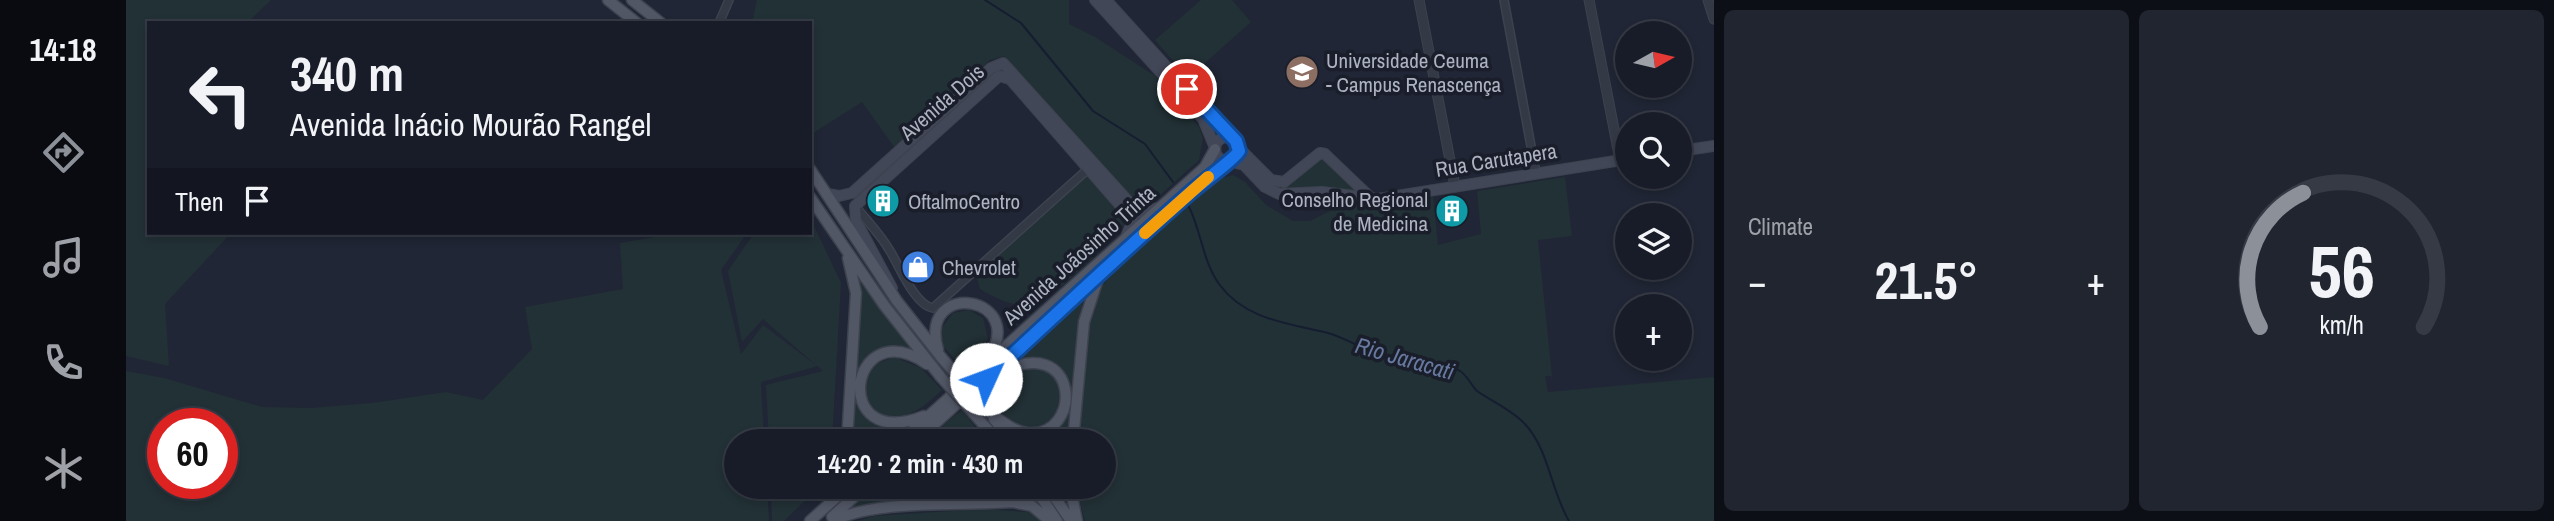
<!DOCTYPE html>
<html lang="en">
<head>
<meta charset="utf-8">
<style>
	:root { --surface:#181c28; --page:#212530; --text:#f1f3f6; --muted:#9fa1a8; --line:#363a45; --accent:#8c9099 }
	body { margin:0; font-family:"Archivo Narrow",sans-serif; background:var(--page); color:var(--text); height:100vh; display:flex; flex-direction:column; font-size:26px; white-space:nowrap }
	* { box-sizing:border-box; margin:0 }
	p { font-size:23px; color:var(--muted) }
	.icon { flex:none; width:38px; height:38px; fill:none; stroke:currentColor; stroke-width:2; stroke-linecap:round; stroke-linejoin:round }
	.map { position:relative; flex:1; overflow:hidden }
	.details { display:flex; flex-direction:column; gap:10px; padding:10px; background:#0d0f16; width:840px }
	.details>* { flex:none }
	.banner { position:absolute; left:21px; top:21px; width:665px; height:214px; border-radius:0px; box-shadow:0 4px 10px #0003,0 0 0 2px var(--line); background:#181c28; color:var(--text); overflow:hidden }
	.needle { width:46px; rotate:82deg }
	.fabs { position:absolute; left:1489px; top:21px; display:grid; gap:14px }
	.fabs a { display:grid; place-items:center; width:77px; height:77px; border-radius:50%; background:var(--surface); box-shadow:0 4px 10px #0003,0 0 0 2px var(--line); font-size:35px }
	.speed { position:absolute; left:21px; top:408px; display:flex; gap:14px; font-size:35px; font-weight:700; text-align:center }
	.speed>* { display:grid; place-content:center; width:91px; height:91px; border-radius:50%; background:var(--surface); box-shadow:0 4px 10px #0003,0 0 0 2px var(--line); line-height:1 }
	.speed .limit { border:10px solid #d22; background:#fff; color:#111 }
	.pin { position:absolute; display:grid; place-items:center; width:60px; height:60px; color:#fff; margin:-30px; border:4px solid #fff; border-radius:50%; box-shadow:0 2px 7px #0007 }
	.me { position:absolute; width:77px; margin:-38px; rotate:47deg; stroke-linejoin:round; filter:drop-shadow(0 0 5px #0008) }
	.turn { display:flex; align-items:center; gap:24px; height:147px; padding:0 28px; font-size:32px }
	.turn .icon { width:91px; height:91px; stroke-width:2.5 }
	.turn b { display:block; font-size:49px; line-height:60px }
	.then { display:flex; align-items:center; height:66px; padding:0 28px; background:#0003; gap:14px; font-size:26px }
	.big { font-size:52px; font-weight:700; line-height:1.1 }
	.details .card { flex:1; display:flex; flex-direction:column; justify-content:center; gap:10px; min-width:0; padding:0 24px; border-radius:10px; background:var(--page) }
	.details .dial { align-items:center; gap:0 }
	.dial svg { height:182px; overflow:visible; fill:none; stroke:var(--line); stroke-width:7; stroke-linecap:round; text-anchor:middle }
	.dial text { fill:var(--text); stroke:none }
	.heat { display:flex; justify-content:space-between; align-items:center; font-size:38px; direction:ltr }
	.details .tiles { flex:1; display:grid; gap:10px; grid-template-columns:repeat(2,1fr) }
	.trip { position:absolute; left:598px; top:429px; width:392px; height:70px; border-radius:35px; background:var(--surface); box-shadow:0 4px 10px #0003,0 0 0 2px var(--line); font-weight:700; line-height:70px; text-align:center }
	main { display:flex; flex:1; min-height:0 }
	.dock { display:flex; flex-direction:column; width:126px; justify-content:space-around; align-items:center; background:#0a0b10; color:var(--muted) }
	.dock .icon { width:49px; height:49px }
	.dock .current { color:var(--accent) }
	.dock b { font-size:32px; color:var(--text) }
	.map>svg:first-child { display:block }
	.green { fill:#223136; fill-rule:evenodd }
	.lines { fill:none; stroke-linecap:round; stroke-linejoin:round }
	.stream { stroke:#151d31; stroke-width:2 }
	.minor-casing { stroke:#3d424f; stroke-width:10 }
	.tertiary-casing { stroke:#3d424f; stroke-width:11 }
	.secondary-casing { stroke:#3d424f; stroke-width:12 }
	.primary-casing { stroke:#3d424f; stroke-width:13 }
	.minor { stroke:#343946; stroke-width:7 }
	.tertiary { stroke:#343946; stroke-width:9 }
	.secondary { stroke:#424758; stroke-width:10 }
	.primary { stroke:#525766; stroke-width:10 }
	.primary-bridge-casing { stroke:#3d424f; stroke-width:13; stroke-linecap:butt }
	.primary-bridge { stroke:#525766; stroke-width:10 }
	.route-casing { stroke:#114b97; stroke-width:18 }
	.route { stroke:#1a73e8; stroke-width:12 }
	.slow { stroke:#f59e0b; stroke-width:12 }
	.labels { text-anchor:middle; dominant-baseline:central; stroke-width:7; stroke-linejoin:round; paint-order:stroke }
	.poi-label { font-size:21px; fill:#aeb3c2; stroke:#191e2a; text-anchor:start }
	.street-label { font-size:21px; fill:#aeb3c2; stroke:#191e2a }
	.water-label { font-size:23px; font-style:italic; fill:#6879a0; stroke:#191e2a }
</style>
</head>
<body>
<main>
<nav class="dock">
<b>14:18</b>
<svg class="icon current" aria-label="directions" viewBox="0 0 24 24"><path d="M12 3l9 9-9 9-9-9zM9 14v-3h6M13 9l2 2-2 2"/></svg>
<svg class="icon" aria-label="music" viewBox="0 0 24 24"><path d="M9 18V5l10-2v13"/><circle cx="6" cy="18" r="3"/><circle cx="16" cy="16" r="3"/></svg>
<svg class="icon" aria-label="phone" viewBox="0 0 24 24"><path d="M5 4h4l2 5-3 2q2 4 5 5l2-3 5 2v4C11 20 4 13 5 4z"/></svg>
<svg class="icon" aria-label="climate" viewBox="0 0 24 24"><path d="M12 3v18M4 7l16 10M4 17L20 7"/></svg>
</nav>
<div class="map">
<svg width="1588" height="521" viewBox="0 0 1588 521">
	<rect width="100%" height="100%" fill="#202635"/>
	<path class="green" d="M0,0H145L121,23H23V233H105L39,304L43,366L0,356Z
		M631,0H943V24L969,37L1029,76L1073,127L1077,138L1073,160L1033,196L1013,202L1003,197L878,56L864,60L769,148L736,102L684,135V23H626Z
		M1075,0H1106L1125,22L1062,78L1029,40Z
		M1197,156L1232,191L1199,187L1153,189Z
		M960,175L1000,221C994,235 923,301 909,304C888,308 871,299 854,289L850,275Z
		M1107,175L1119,182L1140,205L1167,221H1184L1218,204L1261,206L1307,197L1312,245L1355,234L1351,191L1439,177L1446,236L1412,240L1426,376H1419L1422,392L1588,377V521H959L950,487L978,486V441H952L964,319L968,301L976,286L1000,259L1086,181Z
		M684,225L689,228L715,283L706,441H643L640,385L697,371L692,366L635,382L638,441H611V486L641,487L643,521H0V371L38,378L136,407L186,408L246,403L320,392L357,400L406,349L399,307L497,289L494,243L552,233H621L595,270L615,354L637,325L691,366L637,319L616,342L602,271L628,233H684ZM37,424H96V483H37Z
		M733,281L788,353C762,344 756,345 735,363C728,406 728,423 777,428L764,441H724Z
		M957,298L941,441H891L885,434L911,437L934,424V369L914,357L889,360Z
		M843,310L857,318L862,339L838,369L815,344V329L827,313Z
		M768,357L795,368L816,390C793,411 783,420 751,415C737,396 735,383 750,364Z
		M907,364L930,375L937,397L927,419C897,444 874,413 857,390L885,371Z
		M836,410L860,441H806L817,425Z
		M903,486L920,512L896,499L869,498L725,508L745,487H803L820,497L862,487Z
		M645,487V486L693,487L658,521H646Z
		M857,509L902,512L916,521H732L748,516Z"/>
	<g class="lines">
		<path class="stream" d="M859,0L895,23L967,111L1019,144L1047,182
			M1062,205C1075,229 1076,260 1093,284C1119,320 1162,323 1202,333C1226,340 1246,356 1271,359C1291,361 1317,359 1334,371C1341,375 1345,385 1351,391C1367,402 1386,410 1399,424C1423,450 1425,491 1443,521"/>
		<defs>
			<path id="minor" d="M1378,0L1410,173
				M593,23L603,0
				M730,207C741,221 755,235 764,251C773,265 789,306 807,308L962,169"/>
			<path id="tertiary" d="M1293,0L1329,186
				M1463,0L1494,160
				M1582,0L1588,19"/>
			<path id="secondary" d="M969,0L1077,119L1089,148
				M980,0L1106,139
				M1089 149a12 12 0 1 1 24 0a12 12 0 1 1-24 0Z
				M1112,147L1145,180L1158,182L1194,153L1199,154L1245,198
				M1554,151L1588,146
				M1103,161L1118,165L1139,187L1153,194L1196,192L1252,199L1502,159
				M702,194L713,196L726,193L865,68L877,63L1012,212L1017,214L1031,208
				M766,288L730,221L729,206L873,76L884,79L1007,220L1000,237"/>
			<path id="primary" d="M482,0L511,23
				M506,0L535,23
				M684,169L771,301L815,357
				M684,197L758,305L814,376
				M812,350C791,277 906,296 861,360
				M863,412C874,420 887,431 901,433C958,439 955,329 872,374
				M848,414L872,441
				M798,416C703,454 722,310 801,364
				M868,419L886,441
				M721,441L730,293L722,258
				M775,441L1079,167L1089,149
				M790,441L1038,215L1103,161
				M947,441L958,322L972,279
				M810,486C825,499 844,499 859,486
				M908,486L931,521
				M921,486L945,521
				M944,486L951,521
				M706,517L740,486
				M684,521L723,486
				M708,521C747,499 839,506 886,502L906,506L924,521"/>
		</defs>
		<use href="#minor" class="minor-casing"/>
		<use href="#tertiary" class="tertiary-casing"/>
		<use href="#secondary" class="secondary-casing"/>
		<use href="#primary" class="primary-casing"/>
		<use href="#minor" class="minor"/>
		<use href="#tertiary" class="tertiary"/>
		<use href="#secondary" class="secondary"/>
		<use href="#primary" class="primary"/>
		<defs>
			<path id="primary-bridge" d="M815,357L859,408
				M814,376L848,414"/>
		</defs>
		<use href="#primary-bridge" class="primary-bridge-casing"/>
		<use href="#primary-bridge" class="primary-bridge"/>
	</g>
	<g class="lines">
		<defs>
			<path id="route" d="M860,379C928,317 995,253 1065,192C1074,184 1110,158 1113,151L1110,141L1061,89"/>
		</defs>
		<use href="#route" class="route-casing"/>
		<use href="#route" class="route"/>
		<path class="slow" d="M1019,233L1082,177"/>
	</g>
	<defs>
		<symbol id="university-disc" viewBox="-11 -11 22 22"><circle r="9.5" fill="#8d6e63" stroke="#191e2a"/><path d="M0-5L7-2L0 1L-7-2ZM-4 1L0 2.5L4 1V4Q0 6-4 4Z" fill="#fff"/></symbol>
		<symbol id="building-disc" viewBox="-11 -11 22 22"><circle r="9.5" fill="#0f9aa8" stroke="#191e2a"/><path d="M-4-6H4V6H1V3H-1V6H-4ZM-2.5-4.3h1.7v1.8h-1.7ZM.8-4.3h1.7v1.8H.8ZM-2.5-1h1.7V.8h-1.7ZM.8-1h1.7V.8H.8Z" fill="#fff"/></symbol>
		<symbol id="shop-disc" viewBox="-11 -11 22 22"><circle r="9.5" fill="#3f7fe0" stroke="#191e2a"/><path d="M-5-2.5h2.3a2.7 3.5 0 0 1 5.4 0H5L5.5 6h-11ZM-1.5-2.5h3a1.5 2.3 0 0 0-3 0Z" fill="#fff"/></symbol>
	</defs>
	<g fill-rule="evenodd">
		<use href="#university-disc" x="1157" y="53" width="38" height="38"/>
		<use href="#building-disc" x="738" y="182" width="38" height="38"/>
		<use href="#building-disc" x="1307" y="192" width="38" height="38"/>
		<use href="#shop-disc" x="773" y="248" width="38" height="38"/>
	</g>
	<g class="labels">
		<g class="poi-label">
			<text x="1200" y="60">Universidade Ceuma<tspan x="1200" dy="24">- Campus Renascença</tspan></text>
			<text x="1302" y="199" text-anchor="end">Conselho Regional<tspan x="1302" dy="24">de Medicina</tspan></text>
			<text x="782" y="201">OftalmoCentro</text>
			<text x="816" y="267">Chevrolet</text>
		</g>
		<g class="street-label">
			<text transform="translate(816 102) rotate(-41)">Avenida Dois</text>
			<text transform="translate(1370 160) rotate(-9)">Rua Carutapera</text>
			<text transform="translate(953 255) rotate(-42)">Avenida Joãosinho Trinta</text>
		</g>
		<g class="water-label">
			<text transform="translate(1279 358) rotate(16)">Rio Jaracati</text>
		</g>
	</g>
</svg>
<div class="fabs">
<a><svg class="needle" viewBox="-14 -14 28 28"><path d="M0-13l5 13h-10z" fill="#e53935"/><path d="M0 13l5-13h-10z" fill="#9fa1a8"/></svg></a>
<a><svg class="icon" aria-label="search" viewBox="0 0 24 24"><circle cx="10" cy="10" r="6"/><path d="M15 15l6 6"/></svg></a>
<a><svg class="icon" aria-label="layers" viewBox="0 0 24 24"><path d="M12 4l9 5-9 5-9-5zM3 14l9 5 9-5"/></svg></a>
<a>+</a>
</div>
<div class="speed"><div class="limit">60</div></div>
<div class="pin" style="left:1061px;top:89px;background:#d93025"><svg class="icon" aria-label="arrive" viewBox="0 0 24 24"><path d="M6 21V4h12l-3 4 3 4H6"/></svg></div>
<svg class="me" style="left:860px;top:379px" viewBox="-20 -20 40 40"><circle r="19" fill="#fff"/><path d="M0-13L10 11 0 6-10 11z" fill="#1a73e8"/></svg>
<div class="trip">14:20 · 2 min · 430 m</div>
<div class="banner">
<div class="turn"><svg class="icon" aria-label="left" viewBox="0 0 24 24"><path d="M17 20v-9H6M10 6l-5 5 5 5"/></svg><div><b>340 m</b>Avenida Inácio Mourão Rangel</div></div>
<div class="then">Then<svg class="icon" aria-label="arrive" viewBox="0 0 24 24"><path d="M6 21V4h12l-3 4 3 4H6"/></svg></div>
</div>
</div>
<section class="details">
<div class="tiles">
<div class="card"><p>Climate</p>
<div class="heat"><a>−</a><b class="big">21.5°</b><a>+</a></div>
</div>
<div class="card dial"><svg viewBox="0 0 100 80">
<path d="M14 69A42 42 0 1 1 86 69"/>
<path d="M14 69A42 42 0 0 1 33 10" stroke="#8c9099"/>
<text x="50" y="56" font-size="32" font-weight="700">56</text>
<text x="50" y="72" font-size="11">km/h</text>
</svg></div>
</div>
</section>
</main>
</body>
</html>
